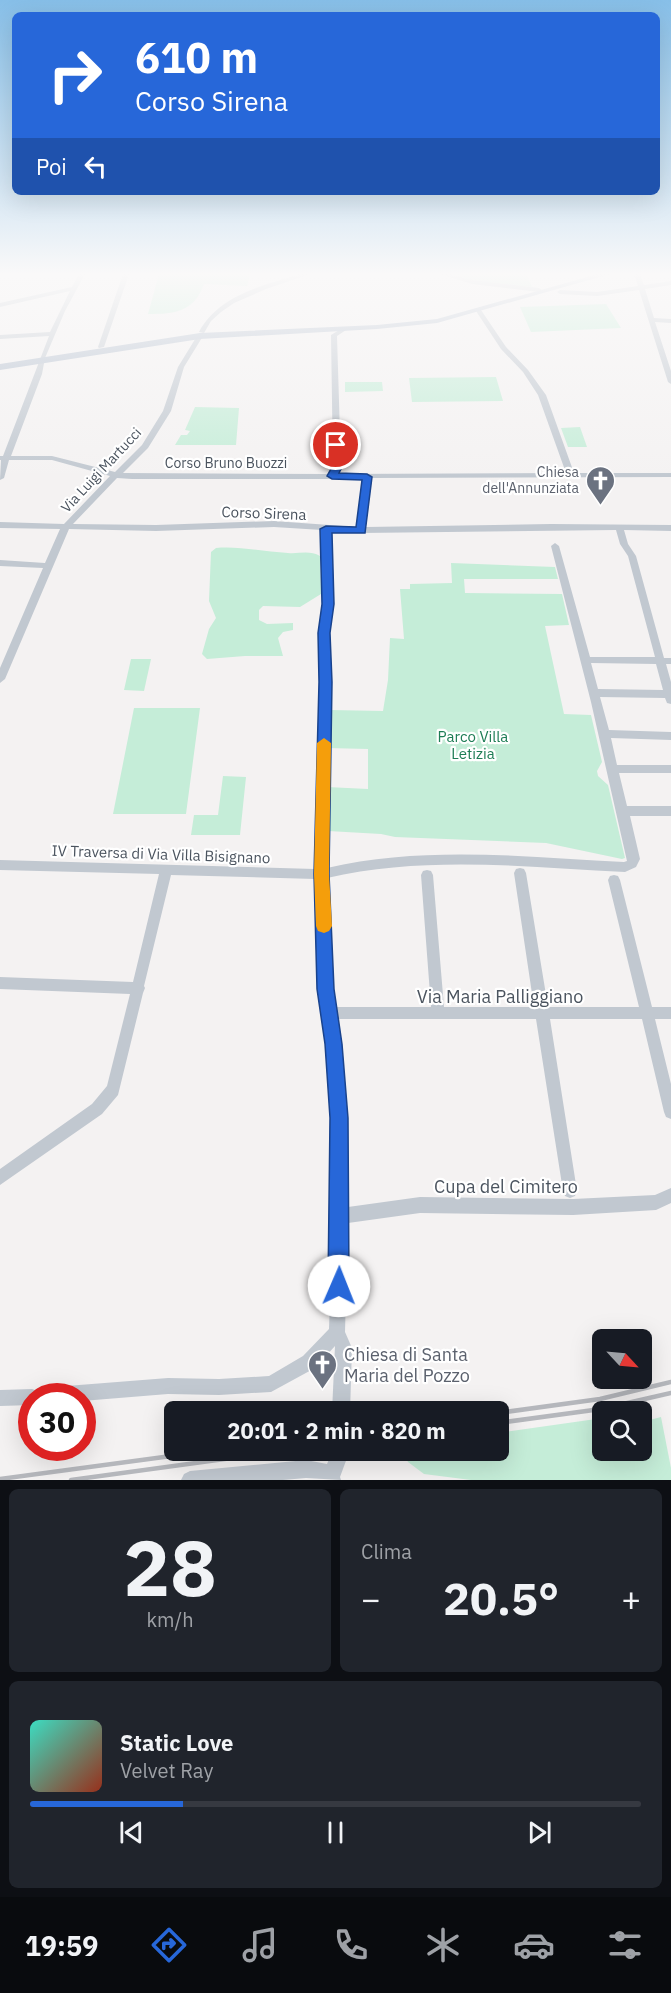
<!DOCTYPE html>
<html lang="it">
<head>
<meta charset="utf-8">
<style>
	:root { --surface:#171b24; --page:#20242c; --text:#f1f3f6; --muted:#9ea1a6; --line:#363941; --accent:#2767d9 }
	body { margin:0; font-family:"IBM Plex Sans",sans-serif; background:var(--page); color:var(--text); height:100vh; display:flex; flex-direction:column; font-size:22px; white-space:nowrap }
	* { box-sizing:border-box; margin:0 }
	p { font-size:20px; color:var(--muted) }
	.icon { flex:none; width:33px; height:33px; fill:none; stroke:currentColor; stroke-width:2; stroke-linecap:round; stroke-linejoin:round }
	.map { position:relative; height:1480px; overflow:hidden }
	.panel { display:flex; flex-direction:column; gap:9px; padding:9px; background:#0d0f14; flex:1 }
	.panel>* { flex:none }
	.top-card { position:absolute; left:12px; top:12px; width:648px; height:183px; border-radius:9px; box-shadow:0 6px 24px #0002; background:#2767d9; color:#fff; overflow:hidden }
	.needle { width:39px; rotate:116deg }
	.tools { position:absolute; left:592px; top:1329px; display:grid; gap:12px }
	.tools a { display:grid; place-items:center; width:60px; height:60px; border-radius:9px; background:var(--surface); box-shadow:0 6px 24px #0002; font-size:30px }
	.speed { position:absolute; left:18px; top:1383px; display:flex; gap:12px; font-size:30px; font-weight:700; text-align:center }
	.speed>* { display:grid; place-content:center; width:78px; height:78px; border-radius:50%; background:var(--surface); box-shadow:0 6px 24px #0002; line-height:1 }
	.speed .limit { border:9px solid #d22; background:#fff; color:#111 }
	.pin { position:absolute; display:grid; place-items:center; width:51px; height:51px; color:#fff; margin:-26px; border:3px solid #fff; border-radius:50%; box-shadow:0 2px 6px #0007 }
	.me { position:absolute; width:66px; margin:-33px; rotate:1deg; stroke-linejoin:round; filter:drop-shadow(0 0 4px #0008) }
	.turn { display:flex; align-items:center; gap:21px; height:126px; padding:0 24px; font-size:27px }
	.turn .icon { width:78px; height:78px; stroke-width:2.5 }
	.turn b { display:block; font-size:42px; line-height:51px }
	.then { display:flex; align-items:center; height:57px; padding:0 24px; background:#0003; gap:12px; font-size:22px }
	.big { font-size:45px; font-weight:700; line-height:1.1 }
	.panel .card { flex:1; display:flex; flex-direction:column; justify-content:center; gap:9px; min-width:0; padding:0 21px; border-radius:9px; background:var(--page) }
	.panel .dial { align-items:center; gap:0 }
	.dial b { font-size:78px; line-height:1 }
	.song { display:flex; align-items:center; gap:18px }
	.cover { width:72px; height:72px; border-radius:9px; background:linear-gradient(135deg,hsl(170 70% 55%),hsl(10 70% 35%)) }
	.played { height:6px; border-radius:3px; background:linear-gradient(90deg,var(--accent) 25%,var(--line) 25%) }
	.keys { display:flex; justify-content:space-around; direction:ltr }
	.heat { display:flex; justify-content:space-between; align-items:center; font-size:33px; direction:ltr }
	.panel .tiles { flex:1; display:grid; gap:9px; grid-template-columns:1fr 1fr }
	.card:last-child { grid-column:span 2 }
	.trip { position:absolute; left:164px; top:1401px; width:345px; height:60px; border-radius:9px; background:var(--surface); box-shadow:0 6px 24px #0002; font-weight:700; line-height:60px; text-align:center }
	.tabs { display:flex; height:96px; justify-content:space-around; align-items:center; background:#090b0e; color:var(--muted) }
	.tabs .icon { width:42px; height:42px }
	.tabs .active { color:var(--accent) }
	.tabs b { font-size:27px; color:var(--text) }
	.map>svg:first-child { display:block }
	.green { fill:#c5edd8 }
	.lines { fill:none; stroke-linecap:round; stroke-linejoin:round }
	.minor { fill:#c1c8d0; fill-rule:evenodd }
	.major { fill:#b4bfce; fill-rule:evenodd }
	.rail { stroke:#b5b7bc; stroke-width:4.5 }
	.route { fill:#2767d9; stroke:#19438d; stroke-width:1.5 }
	.slow { fill:#f59e0b }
	.labels { text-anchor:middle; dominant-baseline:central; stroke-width:4.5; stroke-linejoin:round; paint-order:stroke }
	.far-street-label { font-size:14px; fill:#4b545f; stroke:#fff }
	.far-worship-label { font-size:14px; fill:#5b616d; stroke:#fff; text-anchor:end }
	.street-label { font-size:15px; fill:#4b545f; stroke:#fff }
	.park-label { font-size:15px; fill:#1e7d55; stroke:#fff }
	.near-street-label { font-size:18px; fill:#4b545f; stroke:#fff }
	.near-worship-label { font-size:18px; fill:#5b616d; stroke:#fff; text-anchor:start }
</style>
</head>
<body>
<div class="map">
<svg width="671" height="1480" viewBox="0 0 671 1480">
	<rect width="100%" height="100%" fill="#f4f2f2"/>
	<path class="green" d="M159,274H250L247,286L204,284C194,312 175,314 148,314Z
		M447,274H526L532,287L468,280L459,275Z
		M606,304L621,328L531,332L520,307Z
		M496,377L503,401L412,402L409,378Z
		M345,382H382L383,391L345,392Z
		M195,407L239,408L236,445H175L181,435H187L190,431L185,430Z
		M580,427L587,447H568L561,428Z
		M216,548C240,546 264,552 288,553C299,554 310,550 320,556L321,594L300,607L263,606L259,610V620L267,624L293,623V630L283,632L278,638L283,656H245L207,659L202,654L209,629L216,618L209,601L211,552Z
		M451,563L555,567L558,579H464L465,593L562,594L569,625L545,626L564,714L591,715L602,762L597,771L598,776L608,785L625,858L622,859L546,843L395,837L381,834L328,831L327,787L368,789V749L327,748L330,710L383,711L388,680L390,638L404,639L400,589H410V584L452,583Z
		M131,659H151L144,691L124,690Z
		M134,708H200L186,814H113Z
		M223,776L246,777L240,835H191L194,815H218Z
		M661,1417L671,1468V1480H471L424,1474L408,1462L402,1451L498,1450V1433L603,1418V1450H642V1422Z"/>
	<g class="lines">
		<path class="minor" d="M79,274H85L65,311L45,358L42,374L11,456H52L115,472L142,445L163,411L178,367L197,336L200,334L203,336L184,367L171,411L148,448L123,473L329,474L333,467L331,335L344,327L346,328V330L337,336L341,467L337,474L566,473L538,395L523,372L501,349L476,311L479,309L481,310L506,347L528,370L546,395L574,473H671V477L371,478L366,527L551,524L671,525V531L624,530L628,544L636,556L664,658H671V664H666L671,682V704L667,703L665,698L600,697L609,730L671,732V740L611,738L617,765H671V773H619L627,806H671V816H630L640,859L636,867L625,872C526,867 425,855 327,878L331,989L334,1007H431L421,875L423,871L427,870L431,871L433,875L444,1007H534L514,873L516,869L520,868L524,869L526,873L548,1007H639L608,880L610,876L614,875L618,876L620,880L652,1007H671V1019H655L671,1084V1119L666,1117L664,1112L642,1019H550L577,1191L575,1196L570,1198L565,1196L563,1191L536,1019H337C347,1081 347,1145 348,1207L420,1197L573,1199L655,1195L671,1188V1203L656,1210L573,1215L420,1213L348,1223L345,1332L352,1348L350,1412H332L335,1346L315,1368L271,1392L219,1395L168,1394L82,1401V1396H32V1405L0,1406V1390L32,1389L35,1390L41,1388L168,1378L219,1379L269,1376L303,1356L329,1329L333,1216L332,1118L327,1044L319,989L315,879L171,875L144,986L145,988L143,993L118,1095L102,1114L0,1185V1169L92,1104L107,1086L130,994L0,989V977L133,982L159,874L0,870V860L315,869L321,682L318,652L323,604L322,530L274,527L156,531L69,529L5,679L0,683V668L43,568L0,566V560L45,563L60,529L0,528V522L64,524L110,476L52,460H9L4,478L0,480L1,460H0V456H3L49,336L0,339V335L50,332L70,291L0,307V303L72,287ZM117,478L132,479H363L357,527L274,521L156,525L73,524ZM330,530L361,533L616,530L620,544L628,556L655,657H590L559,546L555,543L551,546L591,702L627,861L624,862C526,857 424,845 327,868L331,682L328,652L333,604ZM591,663L656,664L663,690L598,689Z
			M123,274H129L104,347L99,348L98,347Z
			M301,274H310L266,289L234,303L221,312L211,321L204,333L199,332C219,295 264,285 301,274Z
			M440,274H449L472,280L539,288L542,290L539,292L472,284Z
			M634,274H640L644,285L671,281V285L645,289L654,318L671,319V323L655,322L671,371V384L668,382L639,290L597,296L560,294L557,292L560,290L597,292L638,286Z
			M335,1450L344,1452L347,1458L340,1477L341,1480L306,1478L283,1480H181L184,1474L190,1471L306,1460L327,1464L332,1452Z"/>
		<path class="major" d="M598,274H610L437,323L377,329L200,339L0,370V364L200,333L377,325L437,319Z"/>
		<path class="rail" d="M498,1413L600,1399L671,1382
			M498,1423L601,1409L671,1393
			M0,1479L216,1450
			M71,1480L290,1450"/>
	</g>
	<linearGradient id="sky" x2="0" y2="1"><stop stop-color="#87bfe8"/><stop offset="0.57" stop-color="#faf9f9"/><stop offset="1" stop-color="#faf9f9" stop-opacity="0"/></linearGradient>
	<rect width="671" height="481" fill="url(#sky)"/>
	<path class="route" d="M336,442L341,445L342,467L339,473L367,474L372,477L365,533H332L334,604L330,633L332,682L329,874L334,989L342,1044L348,1118L349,1286L346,1293L339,1296L331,1293L328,1286L330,1118L325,1044L317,989L314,874L319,682L318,633L322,604L320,529L326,526L356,527L362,480L332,479L327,476L332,467V445Z"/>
	<path class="slow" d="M324,738L331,743L329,874L332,926L329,931L324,933L318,931L316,926L314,874L317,743Z"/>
	<defs>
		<symbol id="church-pin" viewBox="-11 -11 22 30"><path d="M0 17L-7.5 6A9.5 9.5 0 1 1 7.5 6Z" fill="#6b7280" stroke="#fff"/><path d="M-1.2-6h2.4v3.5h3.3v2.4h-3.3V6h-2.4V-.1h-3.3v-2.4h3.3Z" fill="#fff"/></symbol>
	</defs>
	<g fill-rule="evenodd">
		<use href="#church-pin" x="584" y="464" width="33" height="45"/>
		<use href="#church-pin" x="306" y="1348" width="33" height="45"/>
	</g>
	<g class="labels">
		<g class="far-street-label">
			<text x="226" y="463">Corso Bruno Buozzi</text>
			<text transform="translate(101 470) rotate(-47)">Via Luigi Martucci</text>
		</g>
		<g class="far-worship-label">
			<text x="579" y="472">Chiesa<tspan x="579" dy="16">dell'Annunziata</tspan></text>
		</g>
		<g class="street-label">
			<text transform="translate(264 513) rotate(2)">Corso Sirena</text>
			<text transform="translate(161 854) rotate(2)">IV Traversa di Via Villa Bisignano</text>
		</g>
		<g class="park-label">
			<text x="473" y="736">Parco Villa<tspan x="473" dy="17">Letizia</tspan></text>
		</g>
		<g class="near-street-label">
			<text x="500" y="996">Via Maria Palliggiano</text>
			<text x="506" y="1186">Cupa del Cimitero</text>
		</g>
		<g class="near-worship-label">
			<text x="344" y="1354">Chiesa di Santa<tspan x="344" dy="21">Maria del Pozzo</tspan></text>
		</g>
	</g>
</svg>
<div class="tools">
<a><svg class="needle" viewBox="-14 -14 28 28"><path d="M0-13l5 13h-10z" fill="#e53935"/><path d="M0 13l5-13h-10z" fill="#9ea1a6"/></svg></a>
<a><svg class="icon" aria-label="search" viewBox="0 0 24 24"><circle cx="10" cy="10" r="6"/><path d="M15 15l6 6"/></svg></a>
</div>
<div class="speed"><div class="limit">30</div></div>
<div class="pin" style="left:336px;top:445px;background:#d93025"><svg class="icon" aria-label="arrive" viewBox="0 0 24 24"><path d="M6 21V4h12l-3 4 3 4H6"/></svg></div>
<svg class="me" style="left:339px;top:1286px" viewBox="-20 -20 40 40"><circle r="19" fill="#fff"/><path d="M0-13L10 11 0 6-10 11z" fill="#2767d9"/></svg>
<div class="trip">20:01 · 2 min · 820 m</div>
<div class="top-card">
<div class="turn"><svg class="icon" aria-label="right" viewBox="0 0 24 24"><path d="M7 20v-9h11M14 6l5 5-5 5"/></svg><div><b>610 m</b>Corso Sirena</div></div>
<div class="then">Poi<svg class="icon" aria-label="left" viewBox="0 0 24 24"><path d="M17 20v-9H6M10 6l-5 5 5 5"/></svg></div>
</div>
</div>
<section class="panel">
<div class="tiles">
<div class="card dial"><b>28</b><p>km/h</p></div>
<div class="card"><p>Clima</p>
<div class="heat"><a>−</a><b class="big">20.5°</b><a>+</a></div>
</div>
<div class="card">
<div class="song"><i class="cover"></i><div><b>Static Love</b><p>Velvet Ray</p></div></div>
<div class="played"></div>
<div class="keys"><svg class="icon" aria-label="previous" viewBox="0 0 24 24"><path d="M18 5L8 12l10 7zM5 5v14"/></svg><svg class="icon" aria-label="pause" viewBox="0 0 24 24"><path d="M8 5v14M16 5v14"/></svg><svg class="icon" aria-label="next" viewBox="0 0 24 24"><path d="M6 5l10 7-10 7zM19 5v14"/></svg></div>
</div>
</div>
</section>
<nav class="tabs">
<b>19:59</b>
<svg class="icon active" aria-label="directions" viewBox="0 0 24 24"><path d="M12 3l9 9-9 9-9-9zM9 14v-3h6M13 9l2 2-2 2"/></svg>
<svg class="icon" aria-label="music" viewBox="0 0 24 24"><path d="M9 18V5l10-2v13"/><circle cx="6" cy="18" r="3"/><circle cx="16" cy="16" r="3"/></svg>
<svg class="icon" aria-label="phone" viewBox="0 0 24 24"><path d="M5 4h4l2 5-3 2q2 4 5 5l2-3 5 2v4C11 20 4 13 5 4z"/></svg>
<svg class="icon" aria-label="climate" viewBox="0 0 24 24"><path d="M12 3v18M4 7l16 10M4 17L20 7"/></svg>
<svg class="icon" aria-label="car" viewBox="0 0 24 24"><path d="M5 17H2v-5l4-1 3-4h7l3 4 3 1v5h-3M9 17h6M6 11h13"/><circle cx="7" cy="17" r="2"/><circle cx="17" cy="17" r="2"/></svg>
<svg class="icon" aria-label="filters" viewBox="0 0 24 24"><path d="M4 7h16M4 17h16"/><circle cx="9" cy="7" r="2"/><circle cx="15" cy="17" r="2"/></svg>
</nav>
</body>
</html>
